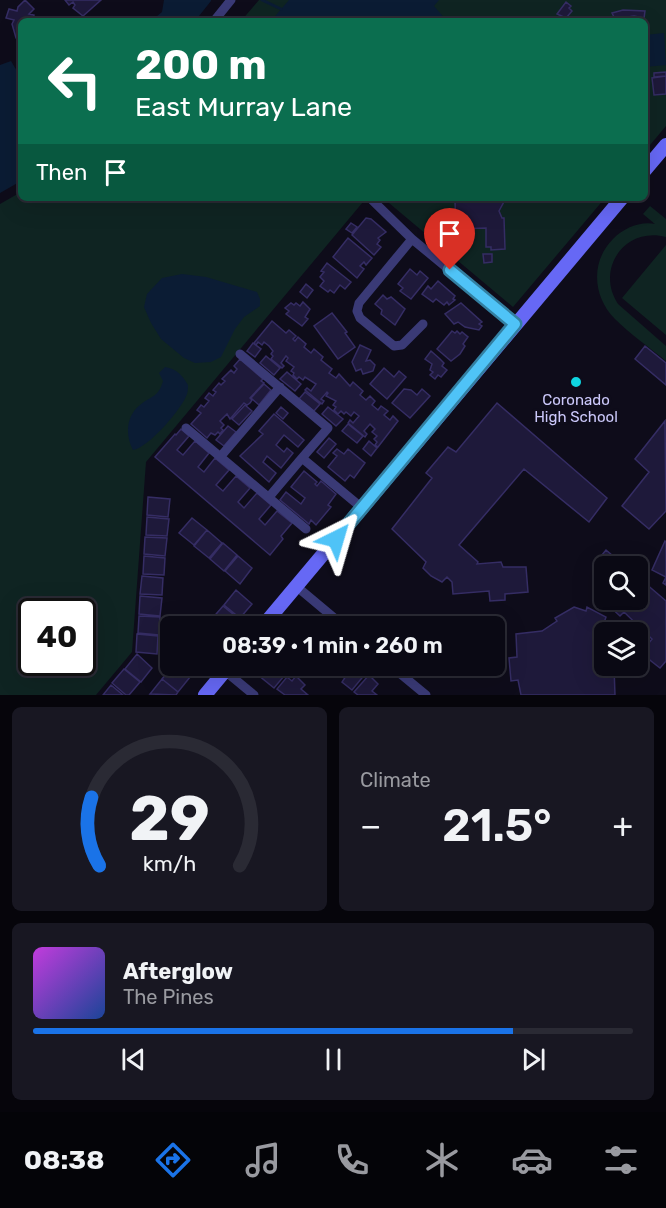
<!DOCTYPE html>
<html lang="en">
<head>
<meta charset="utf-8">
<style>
	:root { --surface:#0a0914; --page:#181722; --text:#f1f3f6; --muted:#999aa0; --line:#2a2a34; --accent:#1a73e8 }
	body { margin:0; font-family:Rubik,sans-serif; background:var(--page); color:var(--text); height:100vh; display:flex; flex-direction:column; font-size:22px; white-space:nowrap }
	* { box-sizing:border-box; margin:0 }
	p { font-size:20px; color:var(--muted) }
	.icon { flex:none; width:33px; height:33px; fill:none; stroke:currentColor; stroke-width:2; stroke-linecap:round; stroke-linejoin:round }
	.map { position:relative; height:695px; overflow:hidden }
	.side { display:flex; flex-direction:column; gap:12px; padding:12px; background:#06050b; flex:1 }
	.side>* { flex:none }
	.hud { position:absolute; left:18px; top:18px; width:630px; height:183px; border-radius:9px; box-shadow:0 6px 24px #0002,0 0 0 2px var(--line); background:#0b6e4f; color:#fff; overflow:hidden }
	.buttons { position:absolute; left:594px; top:556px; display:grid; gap:12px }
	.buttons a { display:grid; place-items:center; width:54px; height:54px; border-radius:9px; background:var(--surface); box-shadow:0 6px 24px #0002,0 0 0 2px var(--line); font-size:30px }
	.speed { position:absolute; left:18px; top:598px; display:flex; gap:12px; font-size:30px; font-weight:700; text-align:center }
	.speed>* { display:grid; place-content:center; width:78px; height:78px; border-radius:50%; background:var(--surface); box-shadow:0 6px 24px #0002,0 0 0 2px var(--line); line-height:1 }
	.speed .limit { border:3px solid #111; border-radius:9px; background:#fff; color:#111 }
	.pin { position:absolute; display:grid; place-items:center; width:51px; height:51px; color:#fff; margin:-62px -26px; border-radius:50% 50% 50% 0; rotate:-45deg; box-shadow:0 0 6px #0007 }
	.pin .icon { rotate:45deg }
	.me { position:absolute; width:66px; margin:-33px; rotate:40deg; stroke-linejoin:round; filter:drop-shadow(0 0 4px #0008) }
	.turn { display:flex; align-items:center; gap:21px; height:126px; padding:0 18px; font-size:27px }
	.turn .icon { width:78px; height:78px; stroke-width:2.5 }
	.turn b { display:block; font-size:42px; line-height:51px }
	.then { display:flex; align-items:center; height:57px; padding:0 18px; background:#0003; gap:12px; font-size:22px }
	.big { font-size:45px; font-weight:600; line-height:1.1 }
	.side .tile { flex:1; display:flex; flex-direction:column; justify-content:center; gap:9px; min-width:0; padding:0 21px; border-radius:9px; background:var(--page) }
	.side .dial { align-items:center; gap:0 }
	.dial svg { height:156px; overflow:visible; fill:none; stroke:var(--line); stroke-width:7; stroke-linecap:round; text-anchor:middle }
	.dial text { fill:var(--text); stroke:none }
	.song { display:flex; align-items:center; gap:18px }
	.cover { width:72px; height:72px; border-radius:9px; background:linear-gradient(135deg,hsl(290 70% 55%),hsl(220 70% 35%)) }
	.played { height:6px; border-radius:3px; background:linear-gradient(90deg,var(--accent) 80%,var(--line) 80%) }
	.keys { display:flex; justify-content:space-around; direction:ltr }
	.heat { display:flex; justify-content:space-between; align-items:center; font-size:33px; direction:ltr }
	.side .tiles { flex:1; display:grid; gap:12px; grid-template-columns:1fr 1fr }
	.tile:last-child { grid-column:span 2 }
	.trip { position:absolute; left:160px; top:616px; width:345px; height:60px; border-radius:9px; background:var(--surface); box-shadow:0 6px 24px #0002,0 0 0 2px var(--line); font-weight:600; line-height:60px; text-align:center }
	.menu { display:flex; height:96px; justify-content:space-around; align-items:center; background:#040408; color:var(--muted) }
	.menu .icon { width:42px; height:42px }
	.menu .active { color:var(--accent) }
	.menu b { font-size:27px; color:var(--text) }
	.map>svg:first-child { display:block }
	.green { fill:#0f2422; fill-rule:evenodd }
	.water { fill:#0b1c34 }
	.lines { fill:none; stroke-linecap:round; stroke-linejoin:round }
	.stream { stroke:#0b1c34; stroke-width:3 }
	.building { fill:#1e193a; stroke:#352d64; stroke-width:1.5 }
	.street { stroke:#3a3a76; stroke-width:9 }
	.secondary { stroke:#6668f5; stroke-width:14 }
	.route-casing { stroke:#337fa1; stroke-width:15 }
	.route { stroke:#4fc3f7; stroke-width:10 }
	.poi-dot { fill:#0fd5e1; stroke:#0e0c1a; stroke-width:2 }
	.labels { text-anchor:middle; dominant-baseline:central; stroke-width:6; stroke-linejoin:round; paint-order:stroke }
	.poi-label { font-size:15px; fill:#ccc9fb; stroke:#0e0c1a }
</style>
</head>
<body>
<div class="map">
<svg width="666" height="695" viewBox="0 0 666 695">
	<rect width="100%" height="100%" fill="#0e0c1a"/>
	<path class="green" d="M259,0H666V126L645,151V21H241Z
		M21,192V198H358L363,202L146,462L132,652L96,695H0V204ZM32,612H82V663H32Z
		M383,198H605L513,307Z
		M650,206L666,219V237C625,226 595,269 618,304L666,346V361C649,347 630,334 615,319C593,297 590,262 613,239C624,228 640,221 655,224L643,214Z
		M666,245V335L622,298Z"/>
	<path class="water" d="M164,0H211V1L195,21H151L162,12Z
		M289,0H439L434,6L447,21H271Z
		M664,33L666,65L645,67V35Z
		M11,61L21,78V181L0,193V65Z
		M182,274L206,277L257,292L260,299V306L244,317L235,329L221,357L211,362L195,363L184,358L161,339L151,323L144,307L147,294L162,278Z
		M165,367C177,369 182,375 188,385C188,388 188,391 187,394C182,409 148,448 133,450C125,435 126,416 140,405C152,395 158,398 163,381L159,373Z"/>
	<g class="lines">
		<path class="stream" d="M262,0L281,9"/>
	</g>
	<path class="building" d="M25,0L34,9L29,14L34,15L33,21H21V37L16,38L12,24L14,20L6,18L9,9L17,11L18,7Z
		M65,0H101L83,16L73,8L75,5L73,2L69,5Z
		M566,2L571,6L569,8L572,11L566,18L557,14Z
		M623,10L645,11L644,18L634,16L615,19L612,13Z
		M666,72V76L654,77V73Z
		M648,76L649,87H645V77Z
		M666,76V94L654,95L652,78Z
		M437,198H506L499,211L502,218H504L505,249L491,250V247H486V228L456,229L455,201L437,202Z
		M366,218L371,219L386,232L378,238L380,240L377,244L381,247L374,255L352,235Z
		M351,223L357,227L352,233L346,229Z
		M348,238L372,258L366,265L364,262L360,266L364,269L357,278L333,257Z
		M483,254H492V262L484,263Z
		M327,263L351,282L345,289L340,285L334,293L330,290L328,292L320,286L324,281L320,277L324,272L321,271Z
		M410,269L417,275L420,271L428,278L411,299L400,291L403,288L398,284Z
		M438,281L455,296L453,299L455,300L449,305L447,302L444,305L436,299L433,302L422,294L428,286L431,289Z
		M306,284L313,290L307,298L300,292Z
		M383,295L387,299L391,297L405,309L395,325L381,314L382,310L375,304Z
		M303,302L310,309L305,317L308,319L302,326L286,314L289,311L285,308L291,303L294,305L296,303L300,306Z
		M461,303L482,322L479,324L482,326L479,330L465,327L458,322L454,324L445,314Z
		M332,313L347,332L345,333L355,347L338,359L314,326Z
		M272,321L286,333L289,330L296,336L293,339L295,341L298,337L306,344L304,347L311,353L314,349L323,357L321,360L332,369L329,373L336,378L339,374L350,386L353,382L363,391L360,395L366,400L370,396L375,401L372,405L378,410L381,406L388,411L384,415L390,420L393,416L398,421L378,447L375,445L377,442L374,439L377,436L372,432L375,429L370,424L364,431L367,434L365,437L348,423L350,420L353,423L359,416L354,412L351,416L346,412L344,414L341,411L338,414L334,410L336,407L333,405L336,401L326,396L328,393L327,392L321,399L324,401L322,404L305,390L307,388L311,391L316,384L305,377L303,380L299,377L297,379L293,375L294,373L291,371L294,367L286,361L288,358L286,356L281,363L284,366L282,368L271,359L273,356L271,354L273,351L269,346L264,342L262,345L258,342L256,345L254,343Z
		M452,331L455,333L457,331L460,334L462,332L468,337L463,344L465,346L460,354L451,361L437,349Z
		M253,343L261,349L255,357L247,351Z
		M360,345L371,350L366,361L370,360L375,365L373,371L363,374L361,369L356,371L352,362Z
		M645,346L666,363V385L635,359Z
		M431,351L440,359L444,363L442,366L447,370L441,377L438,375L435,379L430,375L433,372L430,370L432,364L425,359Z
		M266,356L280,368L274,375L260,363Z
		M240,359L263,379L261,381L264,383L250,398L252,400L250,403L247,405L244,403L230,419L227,414L220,421L224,425L221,428L223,430L220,434L218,432L215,435L211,433L207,438L191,424L201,413L197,410L201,405L204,407L209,401L205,398L209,393L213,396L216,392L213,390L219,383L221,385L225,381L222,379L231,370L234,373L237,369L234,366Z
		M384,368L394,377L399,371L406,377L387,399L370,384Z
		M287,372L301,384L295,391L280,379Z
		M264,384L271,390L259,405L251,398Z
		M404,389L411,390L417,395L422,389L430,396L410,418L392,403Z
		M305,392L320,404L314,411L299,399Z
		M497,403L607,498L589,522L524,469L459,545L478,562L477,564L501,562L503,567H526L528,592L505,594V600L490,601L489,591L453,594L452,582L447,577L442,582L431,576L423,568L426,562L392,529L432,478L426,473L448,447L456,452Z
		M245,405L252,411L239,425L232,419Z
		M281,407L288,413L283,419L276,413Z
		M328,407L343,419L336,426L322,414Z
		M274,414L304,440L298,447L284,435L276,445L284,452L287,448L293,453L281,468L267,456L263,462L276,473L269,482L240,456L263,434L259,431Z
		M665,421L666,511L649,529L622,506L649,472L635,459Z
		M348,424L363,436L357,443L342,431Z
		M228,426L236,432L224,446L216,440Z
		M181,429L189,436L177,450L183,455L195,441L209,453L198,467L204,472L215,458L229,470L216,485L223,491L236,476L250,488L238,502L244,508L257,493L271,505L259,519L265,525L277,511L292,523L281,536L283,539L270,555L155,457L175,434L176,435Z
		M329,438L336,444L324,458L317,452Z
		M369,441L377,448L371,456L363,449Z
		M337,449L344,454L348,449L365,463L354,478L350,475L345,481L328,467L337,456L333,453Z
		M304,471L317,482L315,484L317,486L321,481L336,494L328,505L331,507L316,525L311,520L309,524L280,500L286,492L301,504L305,498L291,487Z
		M148,497L170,499L168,517L147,515Z
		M147,517L169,519L167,536L146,535Z
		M192,518L207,530L194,545L179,533Z
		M207,530L222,543L209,558L194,546Z
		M145,537L167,538L165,556L144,554Z
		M665,541L666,542V585L663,583L666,577L652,570Z
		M223,543L237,555L224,571L210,559Z
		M606,550L626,567H604V575L593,566Z
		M144,556L165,558L164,575L143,574Z
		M238,556L252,568L240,584L225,571Z
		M142,576L163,578L162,595L140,594Z
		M638,577L666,601V661L660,668L641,653L652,639L624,612L620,616L596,594L604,583V600H638Z
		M236,590L252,604L240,618L224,605Z
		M140,596L162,598L160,616L139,614Z
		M223,606L239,619L232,627H220L211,620Z
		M574,607L586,611L587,607L606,617L600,634L604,635L599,652L601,659H604V666H614L615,695H521L518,680L511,681L509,658L517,657L516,634L542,631L557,621L555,618Z
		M139,616L160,617L159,635L138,633Z
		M298,616L312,627H289Z
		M137,634L158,636L157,654L136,652Z
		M137,654L152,668L141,682L125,669Z
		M173,666H176L190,677L178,692L162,679Z
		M179,666H201L192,677Z
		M257,666H274L284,676L274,688L253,671Z
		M336,666H358L366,673L352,690L342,682L346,676Z
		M124,669L140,682L129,695H126L112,683Z
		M369,675L378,684L372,691L377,695H358L354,692Z
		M296,676L305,685L301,689L308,695H285L277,689L287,677L292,681Z
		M162,679L178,692L176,695L150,694Z
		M111,685L123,695H103Z"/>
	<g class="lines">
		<path class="street" d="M214,21L231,0
			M370,198L412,239L515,324
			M412,239L359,303L357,311L360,318L394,346L402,345L423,324
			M240,354L328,428L302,458L362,508
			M186,428L306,529
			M221,456L280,387
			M269,497L302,458
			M296,586L345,627
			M391,666L426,695
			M225,671L254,695"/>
		<path class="secondary" d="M645,170L666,145
			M262,627L622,198
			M205,695L229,666"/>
	</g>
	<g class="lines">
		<defs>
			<path id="route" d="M336,539L515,324L450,270"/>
		</defs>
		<use href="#route" class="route-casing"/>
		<use href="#route" class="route"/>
	</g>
	<circle class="poi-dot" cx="576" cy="382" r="6"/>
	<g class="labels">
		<g class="poi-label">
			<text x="576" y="400">Coronado<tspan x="576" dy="17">High School</tspan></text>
		</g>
	</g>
</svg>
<div class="buttons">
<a><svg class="icon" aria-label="search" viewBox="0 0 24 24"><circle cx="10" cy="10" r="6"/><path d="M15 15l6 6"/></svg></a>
<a><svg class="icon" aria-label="layers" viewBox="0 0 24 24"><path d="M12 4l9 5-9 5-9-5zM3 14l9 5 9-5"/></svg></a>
</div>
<div class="speed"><div class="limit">40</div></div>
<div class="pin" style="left:450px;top:270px;background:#d93025"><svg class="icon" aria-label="arrive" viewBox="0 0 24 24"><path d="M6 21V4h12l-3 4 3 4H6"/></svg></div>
<svg class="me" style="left:336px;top:539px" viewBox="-20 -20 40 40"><path d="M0-17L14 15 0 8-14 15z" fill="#4fc3f7" stroke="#fff" stroke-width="4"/></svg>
<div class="trip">08:39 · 1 min · 260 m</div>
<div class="hud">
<div class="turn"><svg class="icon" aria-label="left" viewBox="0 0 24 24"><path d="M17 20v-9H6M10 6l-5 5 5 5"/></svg><div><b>200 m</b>East Murray Lane</div></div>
<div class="then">Then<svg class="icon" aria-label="arrive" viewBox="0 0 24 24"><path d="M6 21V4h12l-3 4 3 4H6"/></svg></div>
</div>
</div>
<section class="side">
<div class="tiles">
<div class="tile dial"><svg viewBox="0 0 100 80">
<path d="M14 69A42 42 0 1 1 86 69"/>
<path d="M14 69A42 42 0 0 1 10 34" stroke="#1a73e8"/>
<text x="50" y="56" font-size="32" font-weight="700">29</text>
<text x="50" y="72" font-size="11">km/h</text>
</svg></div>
<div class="tile"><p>Climate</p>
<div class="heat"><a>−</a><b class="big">21.5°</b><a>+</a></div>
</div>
<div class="tile">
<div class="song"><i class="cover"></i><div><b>Afterglow</b><p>The Pines</p></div></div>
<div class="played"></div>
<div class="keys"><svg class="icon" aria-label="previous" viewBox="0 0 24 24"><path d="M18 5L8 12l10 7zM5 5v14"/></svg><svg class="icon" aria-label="pause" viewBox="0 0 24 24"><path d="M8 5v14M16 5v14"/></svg><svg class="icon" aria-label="next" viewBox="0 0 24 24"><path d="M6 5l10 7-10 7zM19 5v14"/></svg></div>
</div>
</div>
</section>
<nav class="menu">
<b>08:38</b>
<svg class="icon active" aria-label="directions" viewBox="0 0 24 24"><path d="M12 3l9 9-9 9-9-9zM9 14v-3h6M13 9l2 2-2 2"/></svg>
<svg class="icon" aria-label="music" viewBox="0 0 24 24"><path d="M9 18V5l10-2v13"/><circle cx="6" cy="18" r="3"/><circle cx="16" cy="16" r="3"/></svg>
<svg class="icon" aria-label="phone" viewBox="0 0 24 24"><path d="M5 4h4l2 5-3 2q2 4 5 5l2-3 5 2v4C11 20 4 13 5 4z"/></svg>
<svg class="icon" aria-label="climate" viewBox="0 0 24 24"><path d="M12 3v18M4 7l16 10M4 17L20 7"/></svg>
<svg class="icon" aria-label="car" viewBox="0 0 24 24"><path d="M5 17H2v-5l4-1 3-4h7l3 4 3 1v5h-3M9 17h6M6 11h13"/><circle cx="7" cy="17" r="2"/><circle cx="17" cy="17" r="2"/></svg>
<svg class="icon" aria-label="filters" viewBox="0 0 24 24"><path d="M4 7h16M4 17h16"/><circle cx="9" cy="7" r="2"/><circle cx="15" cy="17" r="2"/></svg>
</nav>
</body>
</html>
